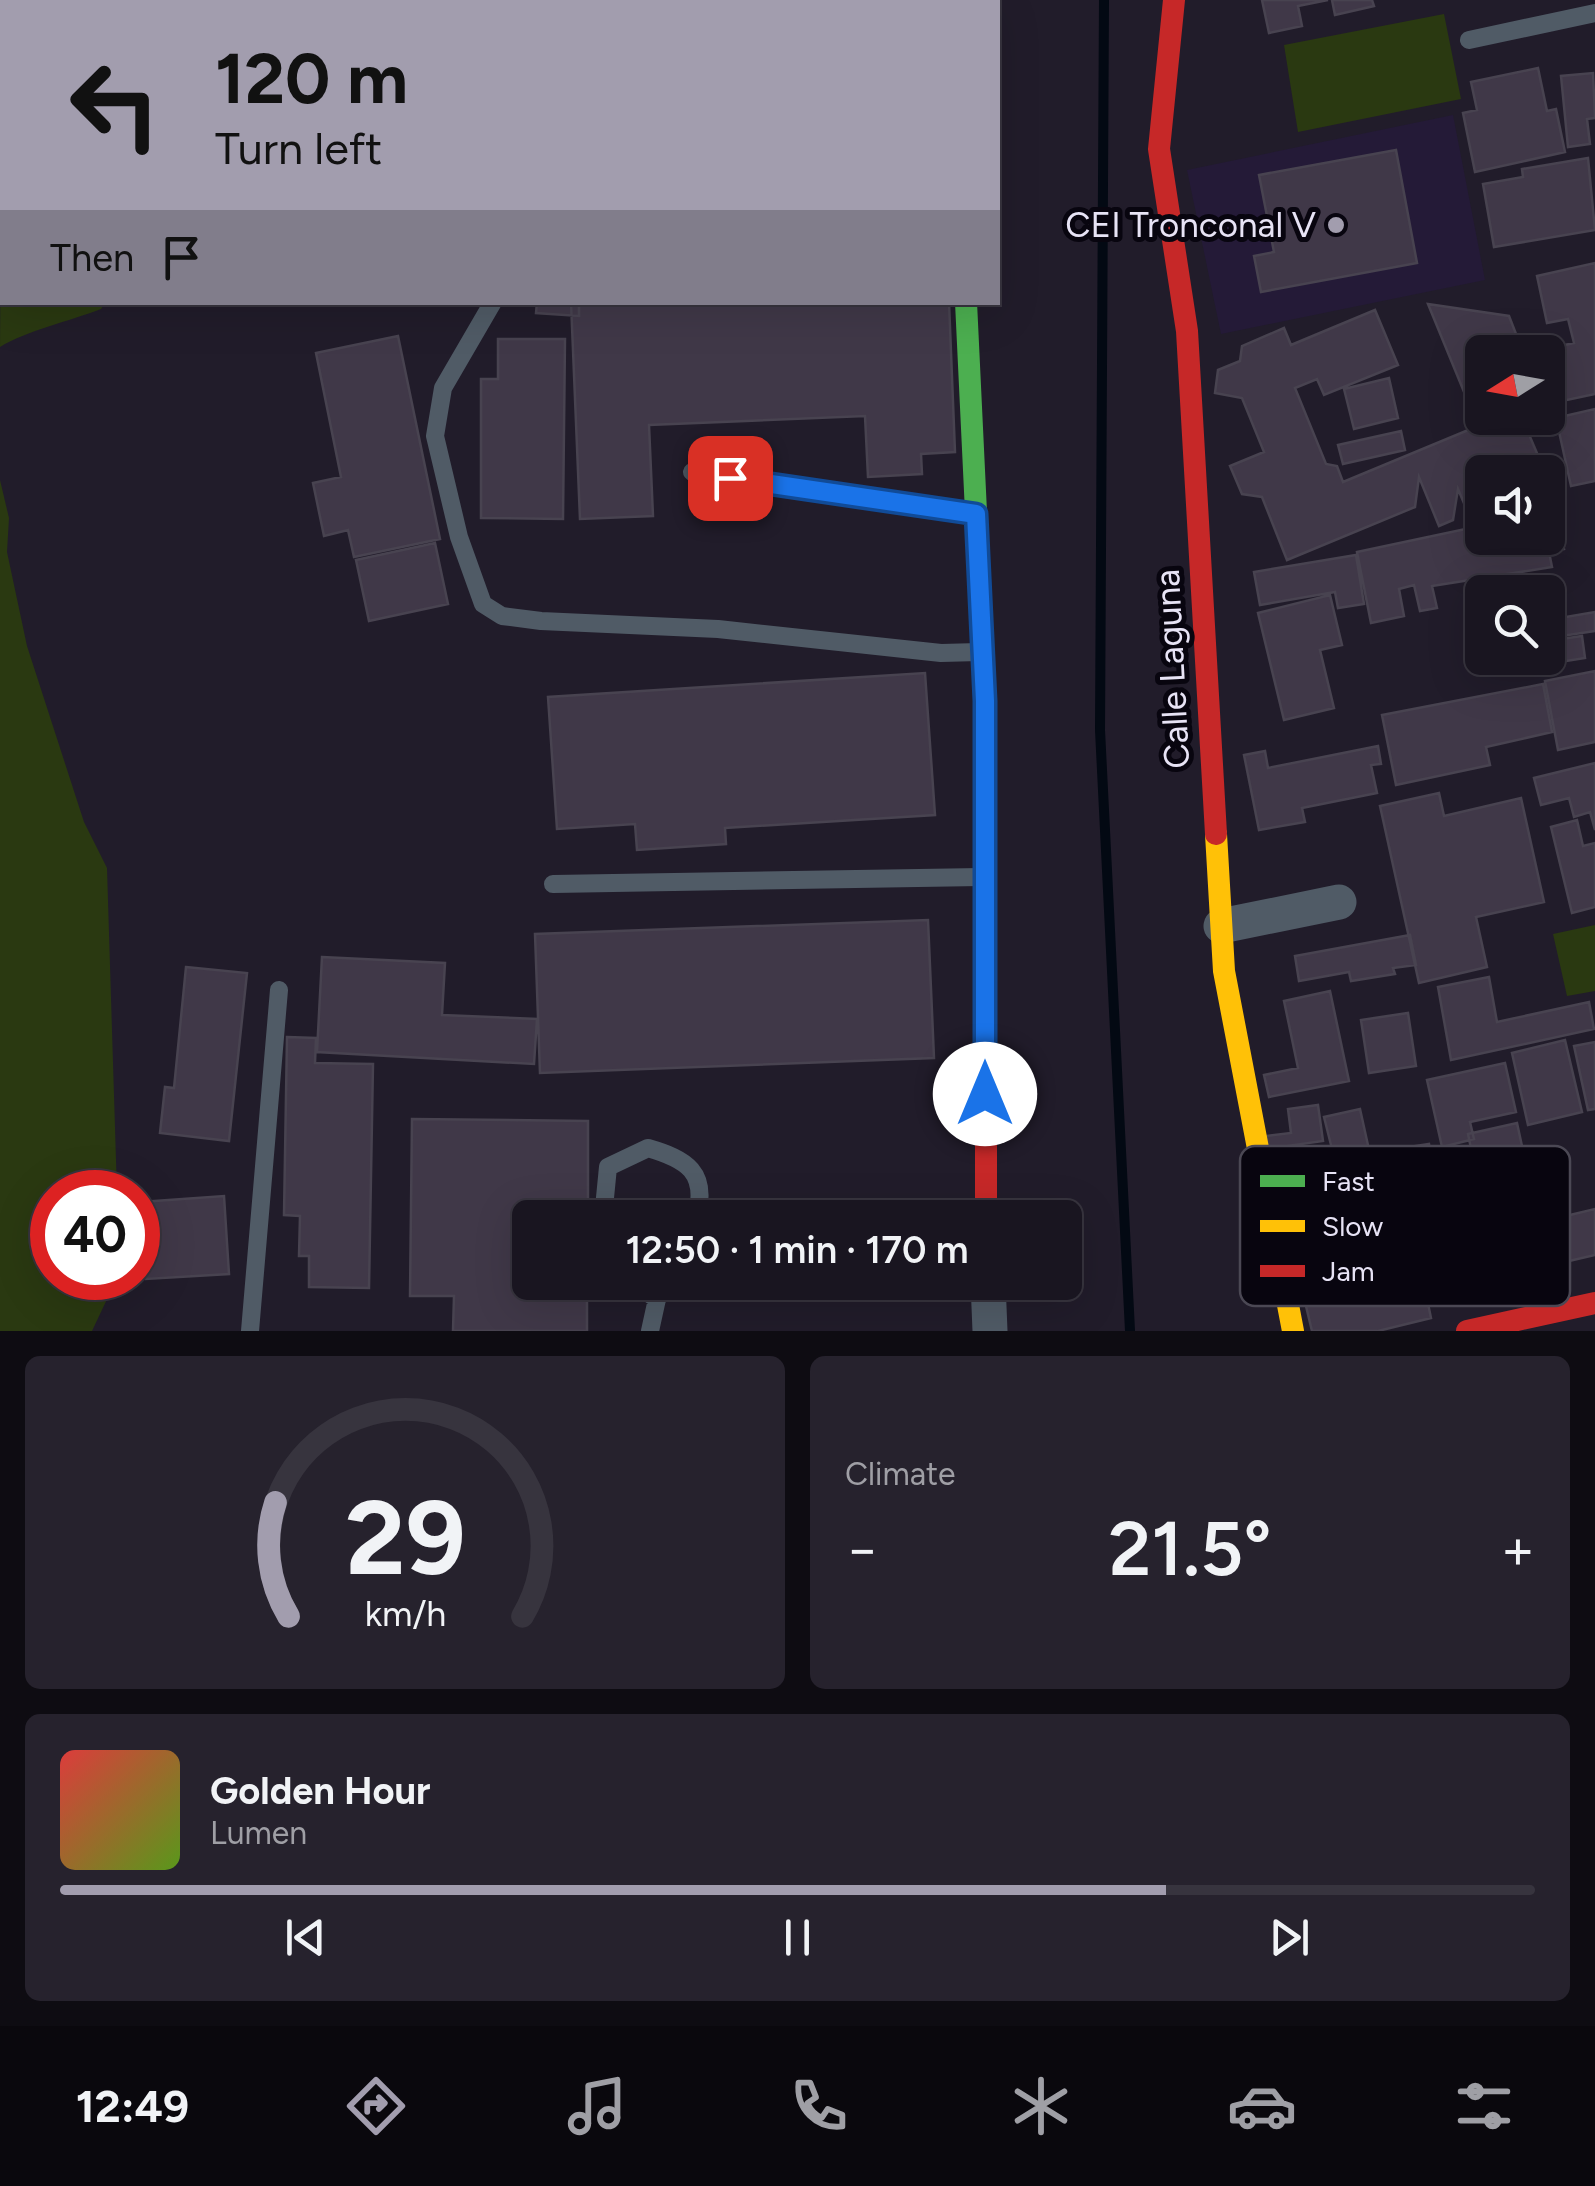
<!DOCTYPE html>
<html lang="en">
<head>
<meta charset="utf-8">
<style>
	:root { --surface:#191520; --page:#26222d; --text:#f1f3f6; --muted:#9f9fa5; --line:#37343e; --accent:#a29dae }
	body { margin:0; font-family:Figtree,sans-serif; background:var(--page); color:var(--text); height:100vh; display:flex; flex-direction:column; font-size:38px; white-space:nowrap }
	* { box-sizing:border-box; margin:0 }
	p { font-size:32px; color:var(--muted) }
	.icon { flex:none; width:55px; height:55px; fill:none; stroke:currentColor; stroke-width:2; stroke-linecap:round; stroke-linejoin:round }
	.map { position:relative; height:1331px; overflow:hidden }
	.drawer { display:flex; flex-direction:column; gap:25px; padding:25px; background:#0e0c12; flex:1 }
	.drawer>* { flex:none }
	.banner { position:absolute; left:0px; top:0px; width:1000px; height:305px; box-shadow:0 10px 40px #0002,0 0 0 2px var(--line); background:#a29dae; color:#111; overflow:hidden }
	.needle { width:65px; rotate:259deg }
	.tools { position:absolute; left:1465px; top:335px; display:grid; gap:20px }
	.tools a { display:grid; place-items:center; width:100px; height:100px; border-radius:15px; background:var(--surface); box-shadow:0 10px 40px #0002,0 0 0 2px var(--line); font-size:50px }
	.speed { position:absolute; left:30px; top:1170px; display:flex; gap:20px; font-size:50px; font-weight:700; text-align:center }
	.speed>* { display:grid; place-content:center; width:130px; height:130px; border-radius:50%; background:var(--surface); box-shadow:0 10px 40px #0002,0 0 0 2px var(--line); line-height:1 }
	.speed .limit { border:15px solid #d22; background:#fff; color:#111 }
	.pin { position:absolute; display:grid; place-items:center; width:85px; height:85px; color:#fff; margin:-42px; border-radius:20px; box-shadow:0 5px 15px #0006 }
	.me { position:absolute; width:110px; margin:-55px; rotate:0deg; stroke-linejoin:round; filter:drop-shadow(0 0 8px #0008) }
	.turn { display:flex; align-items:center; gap:35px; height:210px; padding:0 50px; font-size:45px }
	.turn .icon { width:130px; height:130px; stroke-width:2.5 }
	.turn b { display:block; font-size:70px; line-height:85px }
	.then { display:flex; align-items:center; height:95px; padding:0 50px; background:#0003; gap:20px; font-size:38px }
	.big { font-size:75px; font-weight:600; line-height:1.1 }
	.drawer .card { flex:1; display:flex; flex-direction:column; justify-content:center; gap:15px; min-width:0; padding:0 35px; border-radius:15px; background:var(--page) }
	.drawer .dial { align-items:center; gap:0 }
	.dial svg { height:260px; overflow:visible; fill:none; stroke:var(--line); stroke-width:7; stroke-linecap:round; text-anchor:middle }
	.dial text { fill:var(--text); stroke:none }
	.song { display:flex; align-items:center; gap:30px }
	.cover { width:120px; height:120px; border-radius:15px; background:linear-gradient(135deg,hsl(0 70% 55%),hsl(90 70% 35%)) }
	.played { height:10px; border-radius:5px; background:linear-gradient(90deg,var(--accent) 75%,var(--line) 75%) }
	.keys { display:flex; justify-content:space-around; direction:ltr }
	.heat { display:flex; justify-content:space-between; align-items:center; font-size:55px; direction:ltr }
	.drawer .tiles { flex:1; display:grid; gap:25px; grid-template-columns:1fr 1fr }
	.card:last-child { grid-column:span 2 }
	.trip { position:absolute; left:512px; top:1200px; width:570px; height:100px; border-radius:15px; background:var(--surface); box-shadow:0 10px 40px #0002,0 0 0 2px var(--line); font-weight:600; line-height:100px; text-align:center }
	.tabs { display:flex; height:160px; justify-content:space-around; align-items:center; background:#0a080d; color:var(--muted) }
	.tabs .icon { width:70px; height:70px }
	.tabs .current { color:var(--accent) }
	.tabs b { font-size:45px; color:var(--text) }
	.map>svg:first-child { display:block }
	.built { fill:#241a37 }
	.green { fill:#2a3911 }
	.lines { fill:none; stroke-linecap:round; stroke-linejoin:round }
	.stream { stroke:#030913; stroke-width:10 }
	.building { fill:#403848; stroke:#484350; stroke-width:2.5 }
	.lane { stroke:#505b66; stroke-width:18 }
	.street { stroke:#505b66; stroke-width:35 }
	.fast { stroke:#4caf50; stroke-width:22 }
	.slow { stroke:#ffc107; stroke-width:22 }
	.jam { stroke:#c62828; stroke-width:22 }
	.route-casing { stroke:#114b97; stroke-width:25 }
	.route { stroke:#1a73e8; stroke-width:18 }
	.poi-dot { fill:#a29dae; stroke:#08050f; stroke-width:4 }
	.labels { text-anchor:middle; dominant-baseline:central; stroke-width:10; stroke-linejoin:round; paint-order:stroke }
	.poi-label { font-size:35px; fill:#e7e3f5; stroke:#08050f; text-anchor:end }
	.street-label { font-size:35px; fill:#e7e3f5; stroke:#08050f }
	.key { fill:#08050f; stroke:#4b4854; stroke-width:2.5 }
	.key-label { font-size:28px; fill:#e7e3f5 }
</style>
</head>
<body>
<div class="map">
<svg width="1595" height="1331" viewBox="0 0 1595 1331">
	<rect width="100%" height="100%" fill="#211c2a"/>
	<path class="built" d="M1453,115L1485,280L1221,334L1187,170Z"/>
	<path class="green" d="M1444,14L1461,99L1298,132L1284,45Z
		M2,57V302L105,303L101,309C70,321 26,331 0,347Z
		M0,480L9,518L7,552L27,646L84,822L107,868L117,1192H52V1278H117L92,1331H0Z
		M1595,925V991L1567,996L1553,934Z"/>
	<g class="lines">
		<path class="stream" d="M1104,0L1100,730L1130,1331"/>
	</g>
	<path class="building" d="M283,0H464V2H283Z
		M1262,0H1328L1298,6L1302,26L1269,33Z
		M1332,0H1372L1374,6L1335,15Z
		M1538,68L1547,111L1556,109L1565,152L1475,172L1463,113L1477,110L1471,82Z
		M1593,73L1595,118L1587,119L1590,144L1568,147L1561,76Z
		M1396,150L1417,263L1261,292L1254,256L1274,252L1259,175Z
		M1588,158L1595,230L1494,247L1483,184L1523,177L1522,169Z
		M1595,263V394L1548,404V352H1532L1574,343L1568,319L1547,323L1537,276Z
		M537,302H579V316L536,313Z
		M571,302H949L955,452L921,454L922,474L868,477L865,416L649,425L653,516L580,519Z
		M1428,304L1509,316L1523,352H1482V418H1522L1545,472H1482V524L1474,527L1458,489L1453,520L1439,526L1419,477L1415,507L1287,560L1262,497L1242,494L1230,466L1264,452L1242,398L1215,393L1218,370L1240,361L1242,346L1284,328L1291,345L1375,310L1398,365L1324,395L1317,379L1295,388L1326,464L1337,466L1343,482L1478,426Z
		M398,336L440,539L354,557L348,530L324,536L313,483L341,477L316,353Z
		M498,339H565L563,519L481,518V379H498Z
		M1389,378L1398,418L1354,429L1344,389Z
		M1595,409V481L1571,486L1556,418Z
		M1401,431L1405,450L1343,464L1338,445Z
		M1556,512L1564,549L1549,552L1552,567L1432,586L1437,608L1420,611L1414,585L1399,589L1404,616L1371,623L1357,552L1475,527H1482V538H1548V514Z
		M435,543L448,604L369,621L356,560Z
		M1356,555L1364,604L1338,608L1335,592L1260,605L1254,572Z
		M1330,595L1342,645L1320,650L1334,708L1284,720L1258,613Z
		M1595,612V631L1548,638V620Z
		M1582,636L1585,658L1522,668L1520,658H1548V641Z
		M1595,671V742L1558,750L1545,681Z
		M925,673L935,815L725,828L726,844L637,850L635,824L557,829L548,697Z
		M1543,684L1552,732L1486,747L1490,765L1396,785L1382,715Z
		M1378,746L1381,764L1371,765L1377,793L1302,808L1305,822L1259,830L1244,755L1265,751L1268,768Z
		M1595,763V830L1590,812L1574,817L1569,798L1541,805L1534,778Z
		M1439,793L1444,816L1521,798L1544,902L1476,917L1487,967L1419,983L1380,806Z
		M1577,820L1583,846L1595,843V907L1572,913L1551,827Z
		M928,920L934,1058L540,1073L535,934Z
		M1410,935L1416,965L1393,968L1395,974L1351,981L1349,972L1299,981L1295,956Z
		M322,957L445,963L442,1015L537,1019L534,1064L317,1052Z
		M186,967L247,973L229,1141L160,1133L165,1087L174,1088Z
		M1489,977L1497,1022L1589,1002L1594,1029L1451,1060L1438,987Z
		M1330,991L1349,1081L1269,1097L1264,1075L1298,1068L1284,1001Z
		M1408,1013L1416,1066L1369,1073L1361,1020Z
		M287,1037L316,1038L315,1063L373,1064L369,1288L309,1287V1256H299L300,1216L284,1215Z
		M1565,1040L1582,1112L1528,1125L1512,1053Z
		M1595,1042V1109L1588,1110L1574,1046Z
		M1505,1063L1516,1112L1470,1122L1474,1139L1442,1147L1427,1080Z
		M1318,1105L1323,1141L1287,1146L1291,1172L1271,1174L1266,1136L1291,1133L1288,1109Z
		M1360,1109L1375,1177L1302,1193L1295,1158L1332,1149L1324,1117Z
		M412,1119L588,1121V1218H530V1282H587V1331H453L454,1296H410Z
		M1517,1123L1525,1160L1481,1170L1486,1189L1454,1196L1447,1170L1474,1163L1468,1134Z
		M1429,1144L1441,1217L1407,1222L1396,1149Z
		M1563,1187L1570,1215L1595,1209V1255L1539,1268L1544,1291L1506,1300L1501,1276L1426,1294L1431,1318L1378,1331H1312L1293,1252L1315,1248L1320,1268L1353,1260L1349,1244L1471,1215L1477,1239L1497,1234L1490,1204Z
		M224,1196L229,1274L146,1279L141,1202Z"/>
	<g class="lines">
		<path class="lane" d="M1469,40L1595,13
			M493,302L443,388L435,436L459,537L483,604L502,616L541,621L718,629L941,653L979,652
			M692,472L975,514
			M553,884L981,877
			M603,1218L608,1167L648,1148C686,1159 709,1172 696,1218
			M631,1282L657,1299
			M250,1331L279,990
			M650,1331L657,1299L669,1282"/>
		<path class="street" d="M954,0V2
			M1221,926L1339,902
			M988,1282L990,1331"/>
		<path class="fast" d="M966,302L985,701L986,1029"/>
		<path class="slow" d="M1216,834L1224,971L1293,1331"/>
		<path class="jam" d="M1174,0L1159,149L1187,331L1216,834
			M986,1029V1218
			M1467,1331L1595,1303"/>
	</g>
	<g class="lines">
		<defs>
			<path id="route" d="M730,478L976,514L985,701V1094"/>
		</defs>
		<use href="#route" class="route-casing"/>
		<use href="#route" class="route"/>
	</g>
	<circle class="poi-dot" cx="1336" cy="225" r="10"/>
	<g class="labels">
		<g class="poi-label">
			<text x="1316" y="225">CEI Tronconal V</text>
		</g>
		<g class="street-label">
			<text transform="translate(1172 669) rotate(-93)">Calle Laguna</text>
		</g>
	</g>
	<rect x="1240" y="1146" width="330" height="160" rx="15" class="key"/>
	<rect x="1260" y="1175" width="45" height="12" fill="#4caf50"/>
	<rect x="1260" y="1220" width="45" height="12" fill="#ffc107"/>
	<rect x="1260" y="1265" width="45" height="12" fill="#c62828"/>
	<g class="key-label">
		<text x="1322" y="1191">Fast</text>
		<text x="1322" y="1236">Slow</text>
		<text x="1322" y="1281">Jam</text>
	</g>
</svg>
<div class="tools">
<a><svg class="needle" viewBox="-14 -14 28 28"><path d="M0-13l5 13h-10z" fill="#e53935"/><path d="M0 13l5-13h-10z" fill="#9f9fa5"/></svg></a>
<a><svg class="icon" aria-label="sound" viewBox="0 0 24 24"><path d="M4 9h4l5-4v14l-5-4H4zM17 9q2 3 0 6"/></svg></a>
<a><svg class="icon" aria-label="search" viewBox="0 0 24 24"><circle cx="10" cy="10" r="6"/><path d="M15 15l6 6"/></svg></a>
</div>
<div class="speed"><div class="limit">40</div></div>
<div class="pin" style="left:730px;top:478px;background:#d93025"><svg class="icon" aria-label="arrive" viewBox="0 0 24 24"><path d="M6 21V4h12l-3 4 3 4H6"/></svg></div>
<svg class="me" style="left:985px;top:1094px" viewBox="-20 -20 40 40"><circle r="19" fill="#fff"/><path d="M0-13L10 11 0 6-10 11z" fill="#1a73e8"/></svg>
<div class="trip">12:50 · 1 min · 170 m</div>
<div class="banner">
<div class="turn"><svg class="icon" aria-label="left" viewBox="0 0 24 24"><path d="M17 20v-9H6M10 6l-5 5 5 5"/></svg><div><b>120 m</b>Turn left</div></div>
<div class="then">Then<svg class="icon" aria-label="arrive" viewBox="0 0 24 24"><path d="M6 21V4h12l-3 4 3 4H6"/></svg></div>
</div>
</div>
<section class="drawer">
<div class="tiles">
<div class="card dial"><svg viewBox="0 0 100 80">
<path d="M14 69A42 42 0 1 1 86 69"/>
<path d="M14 69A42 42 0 0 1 10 34" stroke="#a29dae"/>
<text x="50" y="56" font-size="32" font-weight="700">29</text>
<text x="50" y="72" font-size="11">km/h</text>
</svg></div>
<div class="card"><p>Climate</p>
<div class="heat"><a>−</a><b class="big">21.5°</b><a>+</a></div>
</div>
<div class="card">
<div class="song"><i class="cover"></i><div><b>Golden Hour</b><p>Lumen</p></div></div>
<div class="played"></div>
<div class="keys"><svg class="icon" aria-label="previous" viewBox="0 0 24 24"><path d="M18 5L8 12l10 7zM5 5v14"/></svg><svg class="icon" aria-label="pause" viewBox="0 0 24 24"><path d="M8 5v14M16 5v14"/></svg><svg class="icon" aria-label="next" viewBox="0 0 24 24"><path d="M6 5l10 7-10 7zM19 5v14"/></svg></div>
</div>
</div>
</section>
<nav class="tabs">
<b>12:49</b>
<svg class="icon current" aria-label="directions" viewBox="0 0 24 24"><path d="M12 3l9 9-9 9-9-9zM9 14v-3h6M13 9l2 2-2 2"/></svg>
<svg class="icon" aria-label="music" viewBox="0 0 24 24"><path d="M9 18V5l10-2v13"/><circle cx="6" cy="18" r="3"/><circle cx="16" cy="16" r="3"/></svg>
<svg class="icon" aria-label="phone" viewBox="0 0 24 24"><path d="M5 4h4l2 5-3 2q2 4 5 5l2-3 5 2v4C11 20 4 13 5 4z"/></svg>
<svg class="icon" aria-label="climate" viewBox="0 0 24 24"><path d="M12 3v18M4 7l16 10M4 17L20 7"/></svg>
<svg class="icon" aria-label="car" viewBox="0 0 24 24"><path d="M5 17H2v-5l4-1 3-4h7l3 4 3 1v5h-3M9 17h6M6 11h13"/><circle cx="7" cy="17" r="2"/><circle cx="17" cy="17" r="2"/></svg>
<svg class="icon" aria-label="filters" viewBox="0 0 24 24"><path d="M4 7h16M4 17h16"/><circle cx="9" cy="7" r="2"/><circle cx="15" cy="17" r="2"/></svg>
</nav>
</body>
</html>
